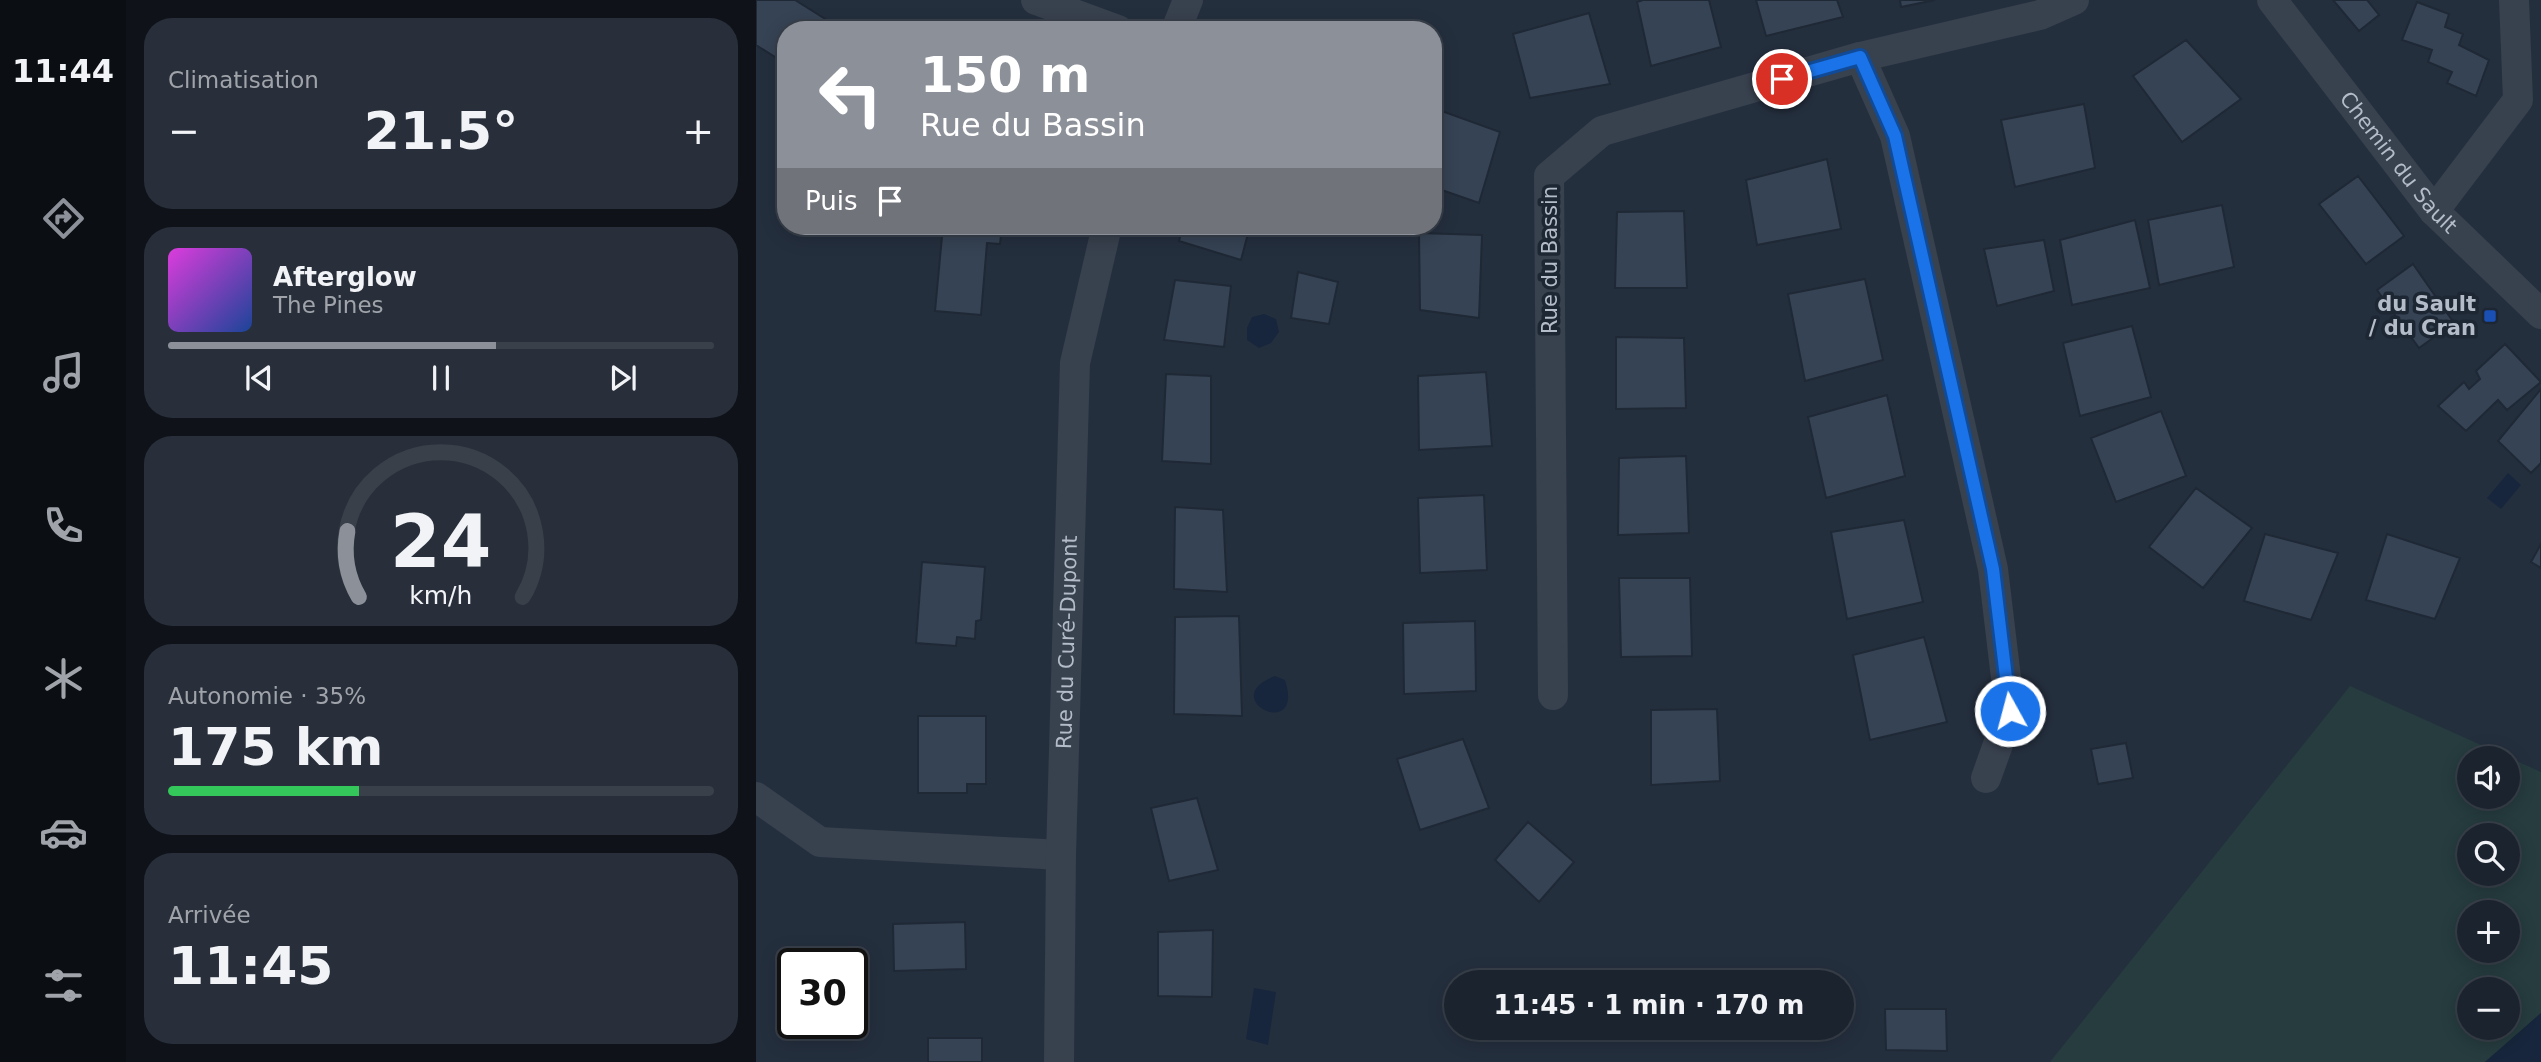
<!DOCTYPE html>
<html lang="fr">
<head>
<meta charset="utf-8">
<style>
	:root { --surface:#1b232e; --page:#282f3a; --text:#f1f3f6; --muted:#a0a4aa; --line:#39404a; --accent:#8c9099 }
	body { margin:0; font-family:"DejaVu Sans",sans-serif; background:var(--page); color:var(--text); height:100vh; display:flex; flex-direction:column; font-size:26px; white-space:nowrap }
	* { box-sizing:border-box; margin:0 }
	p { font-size:23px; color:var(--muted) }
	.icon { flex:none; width:38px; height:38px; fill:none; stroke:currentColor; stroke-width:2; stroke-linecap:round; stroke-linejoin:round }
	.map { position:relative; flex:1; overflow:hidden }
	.sheet { display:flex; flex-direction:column; gap:18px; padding:18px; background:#0f1319; width:630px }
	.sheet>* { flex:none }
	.hud { position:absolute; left:21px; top:21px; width:665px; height:214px; border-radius:28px; box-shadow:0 4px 18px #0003,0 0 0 2px var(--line); background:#8c9099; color:#fff; overflow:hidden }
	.controls { position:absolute; left:1701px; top:746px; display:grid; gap:14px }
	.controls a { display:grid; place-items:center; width:63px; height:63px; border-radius:50%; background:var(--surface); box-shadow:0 4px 18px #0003,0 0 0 2px var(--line); font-size:35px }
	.speed { position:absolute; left:21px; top:948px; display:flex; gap:14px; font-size:35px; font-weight:700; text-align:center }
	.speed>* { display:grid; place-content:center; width:91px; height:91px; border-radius:50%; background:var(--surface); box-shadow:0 4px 18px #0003,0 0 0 2px var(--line); line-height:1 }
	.speed .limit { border:4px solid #111; border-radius:10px; background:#fff; color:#111 }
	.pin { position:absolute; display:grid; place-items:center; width:60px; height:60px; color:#fff; margin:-30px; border:4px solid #fff; border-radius:50%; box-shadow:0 2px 7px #0007 }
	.me { position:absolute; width:77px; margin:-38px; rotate:353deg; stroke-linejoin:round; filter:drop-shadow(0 0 5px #0008) }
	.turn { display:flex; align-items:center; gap:24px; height:147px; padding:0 28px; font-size:32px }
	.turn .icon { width:91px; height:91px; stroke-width:2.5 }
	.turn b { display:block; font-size:49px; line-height:60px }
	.then { display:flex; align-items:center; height:66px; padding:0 28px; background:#0003; gap:14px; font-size:26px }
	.big { font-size:52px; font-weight:700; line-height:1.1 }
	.sheet .card { flex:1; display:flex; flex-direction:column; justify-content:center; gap:10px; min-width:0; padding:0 24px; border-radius:28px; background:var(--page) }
	.sheet .dial { align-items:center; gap:0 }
	.dial svg { height:182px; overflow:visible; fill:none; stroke:var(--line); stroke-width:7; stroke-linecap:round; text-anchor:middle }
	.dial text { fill:var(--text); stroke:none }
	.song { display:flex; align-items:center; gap:21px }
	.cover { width:84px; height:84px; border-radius:10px; background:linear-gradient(135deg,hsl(300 70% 55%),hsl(220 70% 35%)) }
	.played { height:7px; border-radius:4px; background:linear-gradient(90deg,var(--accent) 60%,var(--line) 60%) }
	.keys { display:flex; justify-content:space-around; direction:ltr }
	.heat { display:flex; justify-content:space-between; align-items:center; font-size:38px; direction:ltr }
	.charge { height:10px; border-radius:5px; background:linear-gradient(90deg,#34c759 35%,var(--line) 0) }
	.trip { position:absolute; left:688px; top:970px; width:410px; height:70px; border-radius:35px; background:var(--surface); box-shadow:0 4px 18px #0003,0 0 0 2px var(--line); font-weight:700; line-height:70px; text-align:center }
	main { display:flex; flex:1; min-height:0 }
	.tabs { display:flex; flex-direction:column; width:126px; justify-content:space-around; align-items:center; background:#0b0e12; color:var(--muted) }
	.tabs .icon { width:49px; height:49px }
	.tabs .on { color:var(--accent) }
	.tabs b { font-size:32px; color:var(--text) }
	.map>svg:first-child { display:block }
	.green { fill:#263c3f; fill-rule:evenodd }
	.water { fill:#17263c }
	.building { fill:#364354; stroke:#1f2835; stroke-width:2 }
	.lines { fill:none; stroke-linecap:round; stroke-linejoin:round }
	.minor { stroke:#38414e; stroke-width:30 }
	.route-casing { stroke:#114b97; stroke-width:18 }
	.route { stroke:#1a73e8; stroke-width:12 }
	.transit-dot { fill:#1a4fb4; stroke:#1d2633; stroke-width:2.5 }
	.labels { text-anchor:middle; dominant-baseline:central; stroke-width:7; stroke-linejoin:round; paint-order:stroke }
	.street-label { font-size:21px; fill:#b4bcc9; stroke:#1d2633 }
	.poi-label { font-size:21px; font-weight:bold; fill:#b4bcc9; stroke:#1d2633; text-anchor:end }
</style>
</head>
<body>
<main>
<nav class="tabs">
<b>11:44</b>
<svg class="icon on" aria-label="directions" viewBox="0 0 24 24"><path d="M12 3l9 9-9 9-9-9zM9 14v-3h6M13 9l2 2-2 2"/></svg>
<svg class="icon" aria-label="music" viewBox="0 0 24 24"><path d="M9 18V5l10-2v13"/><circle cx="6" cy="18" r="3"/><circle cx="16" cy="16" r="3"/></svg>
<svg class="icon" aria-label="phone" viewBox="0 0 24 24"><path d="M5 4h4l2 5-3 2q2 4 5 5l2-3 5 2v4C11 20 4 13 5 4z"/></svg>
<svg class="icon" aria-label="climate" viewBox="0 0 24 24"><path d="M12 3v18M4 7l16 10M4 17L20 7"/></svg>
<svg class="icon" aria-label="car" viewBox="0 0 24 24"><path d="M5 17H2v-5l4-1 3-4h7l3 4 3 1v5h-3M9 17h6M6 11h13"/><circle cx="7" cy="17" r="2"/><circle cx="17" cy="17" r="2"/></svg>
<svg class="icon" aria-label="filters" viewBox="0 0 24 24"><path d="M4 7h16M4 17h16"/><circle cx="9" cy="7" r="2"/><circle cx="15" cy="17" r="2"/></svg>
</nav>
<section class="sheet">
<div class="card"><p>Climatisation</p>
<div class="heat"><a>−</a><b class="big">21.5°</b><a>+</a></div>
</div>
<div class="card">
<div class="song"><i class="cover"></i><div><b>Afterglow</b><p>The Pines</p></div></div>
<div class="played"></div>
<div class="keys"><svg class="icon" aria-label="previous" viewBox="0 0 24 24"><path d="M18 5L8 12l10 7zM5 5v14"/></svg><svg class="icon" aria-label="pause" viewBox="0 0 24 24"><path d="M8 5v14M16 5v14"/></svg><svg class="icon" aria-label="next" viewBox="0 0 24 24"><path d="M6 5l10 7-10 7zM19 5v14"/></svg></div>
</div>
<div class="card dial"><svg viewBox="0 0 100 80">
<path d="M14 69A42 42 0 1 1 86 69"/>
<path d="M14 69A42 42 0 0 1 9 40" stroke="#8c9099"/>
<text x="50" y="56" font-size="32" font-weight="700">24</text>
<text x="50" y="72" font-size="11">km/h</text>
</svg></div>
<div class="card"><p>Autonomie · 35%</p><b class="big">175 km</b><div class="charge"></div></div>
<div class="card"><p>Arrivée</p><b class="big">11:45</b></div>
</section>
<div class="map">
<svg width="1785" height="1062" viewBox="0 0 1785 1062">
	<rect width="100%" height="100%" fill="#242f3e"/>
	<path class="green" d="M1594,686L1785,772V1013L1729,1062H1294ZM1713,758H1752V796H1713ZM1713,835H1752V873H1713ZM1713,912H1752V950H1713ZM1713,989H1752V1027H1713Z"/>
	<path class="water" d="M508,314L520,319L523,332L515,343L503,348L491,340V328L496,317Z
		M1752,473L1765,485L1745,509L1731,498Z
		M519,676L529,680C550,743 458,699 519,676Z
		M498,988L520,992L512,1045L490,1039Z
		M1785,1013V1062H1729Z"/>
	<path class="building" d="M0,0H39L82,27L80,30H30V64L0,45Z
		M887,0H953L965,47L895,66L881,2Z
		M1000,0H1081L1087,17L1010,36Z
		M1144,0H1179L1145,7Z
		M1577,0H1611L1623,15L1603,31Z
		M1661,2L1693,14L1689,27L1707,34L1703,45L1733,60L1720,96L1691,83L1696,72L1672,62L1676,50L1646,40Z
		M833,13L854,84L774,98L757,34Z
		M1430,40L1485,99L1426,142L1377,76Z
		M1328,104L1339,168L1259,187L1245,120Z
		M683,110L744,132L723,203L677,187V126Z
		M1071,159L1085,229L1001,245L990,180Z
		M1602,176L1648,236L1610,264L1563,204Z
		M1466,205L1478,267L1403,285L1392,220Z
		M928,211L931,288H859L861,212Z
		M1379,220L1394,288L1316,305L1304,240Z
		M187,226H246L244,244L231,243L225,315L179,311Z
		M427,226H494L485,260L423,241Z
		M663,233L726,235L723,318L664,310Z
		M1288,240L1298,291L1241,306L1228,249Z
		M1657,264L1698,323L1663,348L1621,290Z
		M542,272L582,282L573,324L535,318Z
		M1109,279L1127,360L1049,381L1032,294Z
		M419,280L475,286L468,347L408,340Z
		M1376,326L1395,397L1324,416L1307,343Z
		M860,337L928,338L930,408L860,409Z
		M1749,344L1785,382L1751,410L1742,400L1710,431L1682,406L1708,382L1713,389L1724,379L1720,371Z
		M730,372L736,446L663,450L662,376Z
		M410,374L455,376V464L406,461Z
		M1785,389V463L1775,473L1742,441Z
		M1131,395L1149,476L1070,498L1052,417Z
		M1405,411L1430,476L1360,502L1335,438Z
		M930,456L933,533L862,535L863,458Z
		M1440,488L1496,528L1447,588L1393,547Z
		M728,495L731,570L664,573L662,498Z
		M419,507L467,510L471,592L418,589Z
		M1148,520L1167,602L1091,619L1075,532Z
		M1509,534L1582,553L1555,620L1488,601Z
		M1631,534L1704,558L1679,619L1610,600Z
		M1785,544V568L1775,562Z
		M166,562L229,567L225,620L220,621L219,639L201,637L200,646L160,643Z
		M863,578H934L936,656L865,657Z
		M483,616L486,716L418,714L419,617Z
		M719,621L720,691L648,694L647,623Z
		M1168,637L1191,722L1114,740L1097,655Z
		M961,709L964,781L895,785V710Z
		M162,716H230V784H211V793H162Z
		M707,739L733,808L664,830L641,759Z
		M1370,743L1377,778L1342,784L1335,749Z
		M441,798L462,870L413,881L395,808Z
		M772,822L818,862L783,902L739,860Z
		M209,922L210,969L138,971L137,924Z
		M457,930L456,997L402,996V932Z
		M1129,1009H1190L1191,1051L1130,1050Z
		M172,1038H226V1062H172Z"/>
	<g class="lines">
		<g class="minor">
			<path d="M280,0L362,30"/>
			<path id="s1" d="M1516,0L1678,211L1785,314"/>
			<path d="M420,30L432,0"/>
			<path d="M1104,57L1139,136L1237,569L1254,711L1230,778"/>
			<path d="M1678,211L1762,100L1758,0"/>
			<path d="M797,695L793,176L846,131L1104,57L1284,15L1318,0"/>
			<path d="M0,797L64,842L305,855"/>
			<path id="s2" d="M303,1062L305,855L319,363L351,226"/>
		</g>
	</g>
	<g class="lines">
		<defs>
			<path id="route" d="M1026,79L1104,57L1139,136L1145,163L1237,569L1254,711"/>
		</defs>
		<use href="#route" class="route-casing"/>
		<use href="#route" class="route"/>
	</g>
	<rect class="transit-dot" x="1727" y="309" width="14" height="14" rx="3.5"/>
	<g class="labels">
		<g class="street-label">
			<text stroke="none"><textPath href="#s1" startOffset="206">Chemin du Sault</textPath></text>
			<text transform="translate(794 260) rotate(-90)">Rue du Bassin</text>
			<text stroke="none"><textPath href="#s2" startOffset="420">Rue du Curé-Dupont</textPath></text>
		</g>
		<g class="poi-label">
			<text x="1720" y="304">du Sault<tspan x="1720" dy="24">/ du Cran</tspan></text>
		</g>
	</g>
</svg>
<div class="controls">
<a><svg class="icon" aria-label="sound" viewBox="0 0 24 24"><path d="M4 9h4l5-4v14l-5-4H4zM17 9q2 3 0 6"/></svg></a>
<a><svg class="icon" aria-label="search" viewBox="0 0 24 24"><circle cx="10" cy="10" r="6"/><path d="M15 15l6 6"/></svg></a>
<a>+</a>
<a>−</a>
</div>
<div class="speed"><div class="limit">30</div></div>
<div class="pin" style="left:1026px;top:79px;background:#d93025"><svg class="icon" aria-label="arrive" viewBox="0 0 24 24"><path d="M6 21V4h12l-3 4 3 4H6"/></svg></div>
<svg class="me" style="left:1254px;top:711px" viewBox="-20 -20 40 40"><circle r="17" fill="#1a73e8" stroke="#fff" stroke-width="3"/><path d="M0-11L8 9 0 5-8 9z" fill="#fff"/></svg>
<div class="trip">11:45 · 1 min · 170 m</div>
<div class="hud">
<div class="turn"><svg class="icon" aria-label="left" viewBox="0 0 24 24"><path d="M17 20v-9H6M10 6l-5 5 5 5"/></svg><div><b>150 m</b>Rue du Bassin</div></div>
<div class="then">Puis<svg class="icon" aria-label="arrive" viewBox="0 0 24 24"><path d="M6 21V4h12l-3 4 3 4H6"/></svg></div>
</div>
</div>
</main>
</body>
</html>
